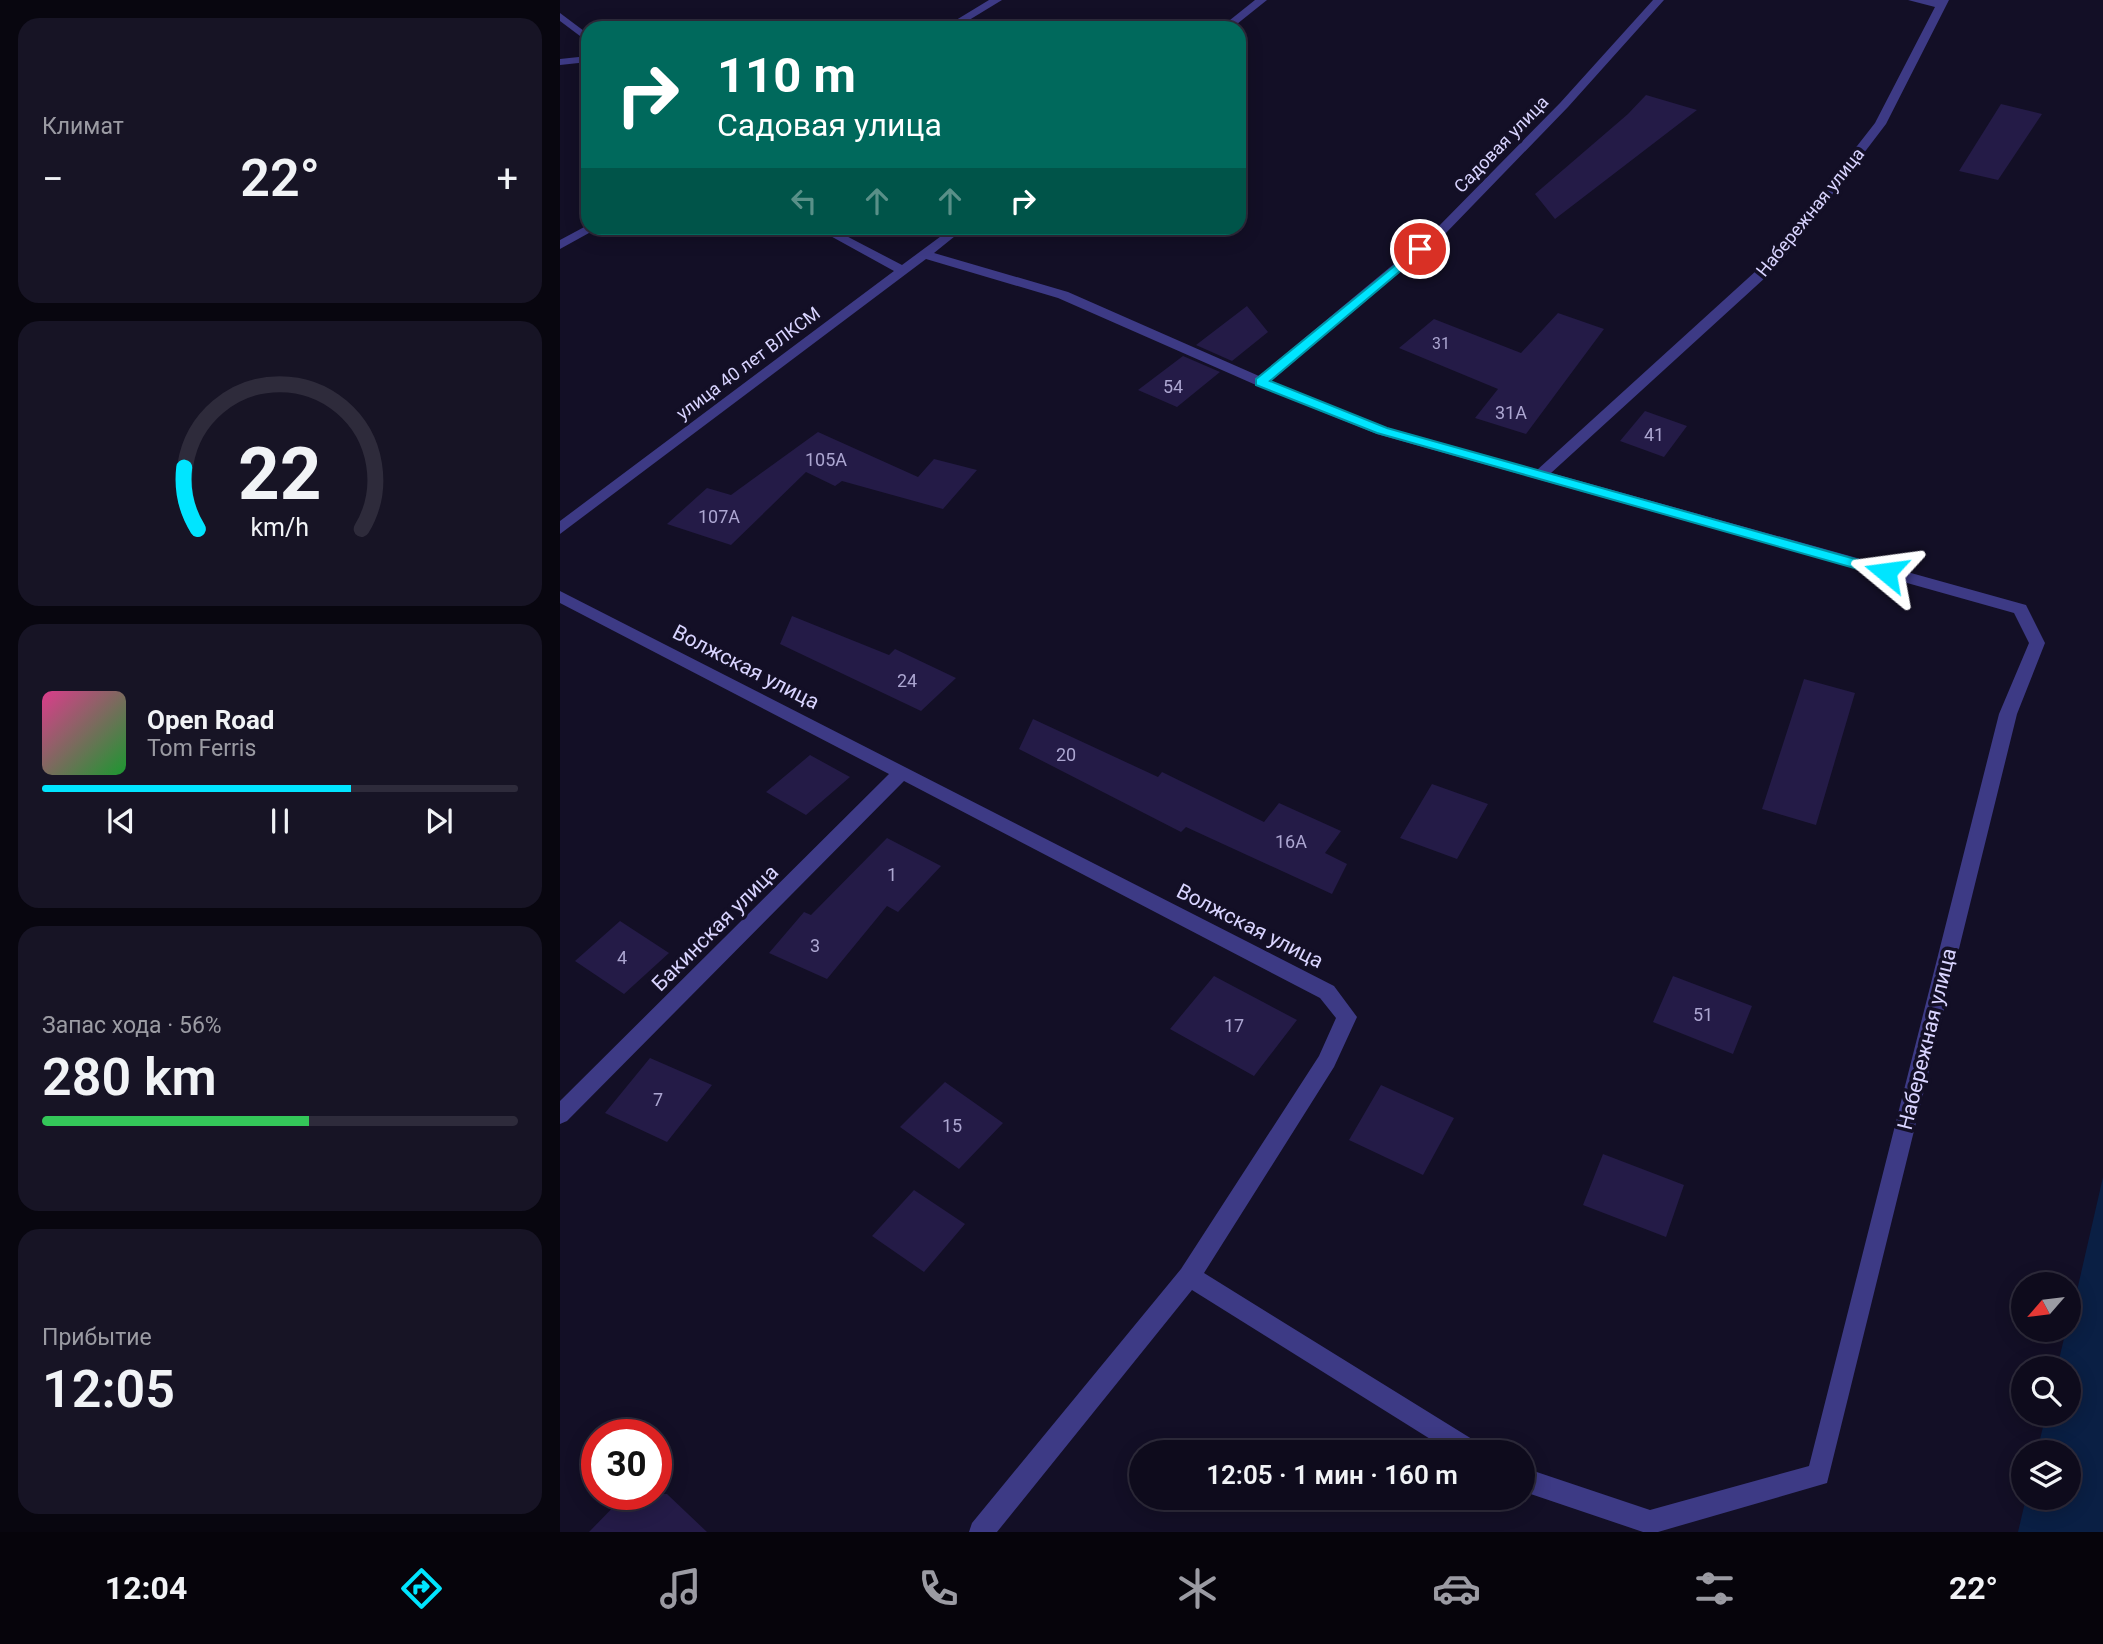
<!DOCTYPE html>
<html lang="ru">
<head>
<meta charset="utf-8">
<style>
	:root { --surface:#0e0b1c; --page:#171425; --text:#f1f3f6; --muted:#9b9ba3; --line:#2e2b3b; --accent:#00e5ff }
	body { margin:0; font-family:Roboto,sans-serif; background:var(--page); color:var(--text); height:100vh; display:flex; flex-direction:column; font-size:26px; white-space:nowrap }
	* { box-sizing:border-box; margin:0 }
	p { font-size:23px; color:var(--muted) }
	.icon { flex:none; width:38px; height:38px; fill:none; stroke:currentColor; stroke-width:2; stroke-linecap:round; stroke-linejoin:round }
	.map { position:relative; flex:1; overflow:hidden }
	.panel { display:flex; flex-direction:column; gap:18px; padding:18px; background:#08060f; width:560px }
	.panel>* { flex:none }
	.top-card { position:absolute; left:21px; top:21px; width:665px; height:214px; border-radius:21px; box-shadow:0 4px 18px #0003,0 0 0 2px var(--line); background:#00695c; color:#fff; overflow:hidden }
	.needle { width:46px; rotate:242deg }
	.buttons { position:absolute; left:1451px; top:1272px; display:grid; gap:14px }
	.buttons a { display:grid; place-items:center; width:70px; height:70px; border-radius:50%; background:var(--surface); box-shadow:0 4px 18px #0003,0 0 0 2px var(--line); font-size:35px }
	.speed { position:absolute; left:21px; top:1419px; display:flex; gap:14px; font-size:35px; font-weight:700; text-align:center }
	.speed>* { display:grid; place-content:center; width:91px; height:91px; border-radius:50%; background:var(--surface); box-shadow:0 4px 18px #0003,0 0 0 2px var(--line); line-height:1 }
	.speed .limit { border:10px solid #d22; background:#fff; color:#111 }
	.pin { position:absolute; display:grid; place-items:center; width:60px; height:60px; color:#fff; margin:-30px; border:4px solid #fff; border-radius:50%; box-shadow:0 2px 7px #0007 }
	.me { position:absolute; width:77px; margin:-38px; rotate:286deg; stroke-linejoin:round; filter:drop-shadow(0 0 5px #0008) }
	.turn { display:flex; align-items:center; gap:24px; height:147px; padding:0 21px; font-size:32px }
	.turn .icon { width:91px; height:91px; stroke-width:2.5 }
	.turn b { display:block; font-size:49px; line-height:60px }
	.lanes { display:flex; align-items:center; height:66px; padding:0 21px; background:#0003; justify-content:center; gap:35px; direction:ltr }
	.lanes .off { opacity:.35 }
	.big { font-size:52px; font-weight:600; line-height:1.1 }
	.panel .widget { flex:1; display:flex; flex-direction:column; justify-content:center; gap:10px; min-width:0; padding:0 24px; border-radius:21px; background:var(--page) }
	.panel .dial { align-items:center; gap:0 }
	.dial svg { height:182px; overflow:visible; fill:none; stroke:var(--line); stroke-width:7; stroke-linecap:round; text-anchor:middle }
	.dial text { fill:var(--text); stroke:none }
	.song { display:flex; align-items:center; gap:21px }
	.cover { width:84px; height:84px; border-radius:10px; background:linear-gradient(135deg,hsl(330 70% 55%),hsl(130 70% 35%)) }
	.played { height:7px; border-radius:4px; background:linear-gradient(90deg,var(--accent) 65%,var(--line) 65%) }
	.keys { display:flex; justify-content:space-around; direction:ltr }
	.heat { display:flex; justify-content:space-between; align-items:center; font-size:38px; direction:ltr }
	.charge { height:10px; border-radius:5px; background:linear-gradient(90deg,#34c759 56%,var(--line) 0) }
	.trip { position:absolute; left:569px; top:1440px; width:406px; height:70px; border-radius:35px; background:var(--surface); box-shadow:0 4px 18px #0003,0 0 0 2px var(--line); font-weight:600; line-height:70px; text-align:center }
	.dock { display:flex; height:112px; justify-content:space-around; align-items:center; background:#06040b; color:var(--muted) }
	.dock .icon { width:49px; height:49px }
	.dock .active { color:var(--accent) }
	.dock b { font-size:32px; color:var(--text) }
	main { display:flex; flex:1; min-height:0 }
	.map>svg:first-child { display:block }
	.water { fill:#0a1f44 }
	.building { fill:#241b47 }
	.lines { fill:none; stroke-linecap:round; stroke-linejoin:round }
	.minor { fill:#3d3a85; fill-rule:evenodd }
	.route { fill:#00e5ff; stroke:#0095a6; stroke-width:2 }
	.labels { text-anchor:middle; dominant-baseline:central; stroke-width:7; stroke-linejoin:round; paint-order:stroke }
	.far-number-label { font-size:16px; fill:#aca6d1 }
	.far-street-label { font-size:18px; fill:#d9d4ff; stroke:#130f26 }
	.number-label { font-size:18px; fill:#aca6d1 }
	.street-label { font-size:21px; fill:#d9d4ff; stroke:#130f26 }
</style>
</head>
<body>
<main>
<section class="panel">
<div class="widget"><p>Климат</p>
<div class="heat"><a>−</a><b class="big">22°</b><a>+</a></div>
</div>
<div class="widget dial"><svg viewBox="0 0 100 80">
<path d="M14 69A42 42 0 1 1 86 69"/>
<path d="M14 69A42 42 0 0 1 8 42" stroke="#00e5ff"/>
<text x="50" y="56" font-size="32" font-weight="700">22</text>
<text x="50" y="72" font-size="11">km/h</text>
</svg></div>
<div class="widget">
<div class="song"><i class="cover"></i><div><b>Open Road</b><p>Tom Ferris</p></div></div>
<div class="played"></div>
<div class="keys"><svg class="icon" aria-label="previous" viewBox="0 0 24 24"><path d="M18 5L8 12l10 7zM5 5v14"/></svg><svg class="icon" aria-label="pause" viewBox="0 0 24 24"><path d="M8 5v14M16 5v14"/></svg><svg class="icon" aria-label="next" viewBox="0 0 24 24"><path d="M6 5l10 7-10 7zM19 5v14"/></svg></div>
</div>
<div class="widget"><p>Запас хода · 56%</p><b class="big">280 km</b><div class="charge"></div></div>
<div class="widget"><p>Прибытие</p><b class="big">12:05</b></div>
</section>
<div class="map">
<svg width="1543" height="1532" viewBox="0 0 1543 1532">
	<rect width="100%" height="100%" fill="#130f26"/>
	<path class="water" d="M1543,1177V1532H1458L1466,1498H1508V1452H1477L1486,1414H1508V1368H1497L1506,1330H1508Z"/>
	<path class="building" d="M1086,95L1137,110L995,219L975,194L1068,114Z
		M1441,104L1482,114L1438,180L1399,171Z
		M687,306L708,332L672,361L636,345Z
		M998,313L1044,329L966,434L915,418L938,389L839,348L874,319L961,353Z
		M623,356L660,372L617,407L578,390Z
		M1085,411L1127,426L1104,457L1060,441Z
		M258,432L358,477L374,459L417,470L383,509L282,481L275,486L246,472L171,545L107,524L147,488L171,495Z
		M232,616L329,655L335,649L396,678L361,711L220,644Z
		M1244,679L1295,693L1256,825L1202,809Z
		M473,719L598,777L602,772L704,822L719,803L781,831L765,853L787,864L772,894L626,827L621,832L459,749Z
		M250,755L290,777L246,815L206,792Z
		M872,784L928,804L897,859L840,838Z
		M327,838L381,866L338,912L327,906L267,979L209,953L244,912L251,915Z
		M60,921L109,953L64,994L15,961Z
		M654,976L737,1020L694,1076L610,1029Z
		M1113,976L1192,1006L1173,1054L1093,1022Z
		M90,1058L152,1085L107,1142L45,1113Z
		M385,1082L443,1123L399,1169L340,1127Z
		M821,1085L894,1118L863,1175L789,1140Z
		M1043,1154L1124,1185L1106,1237L1023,1205Z
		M354,1190L405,1224L364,1272L312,1236Z
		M66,1494H107L147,1532H29Z"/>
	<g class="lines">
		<path class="minor" d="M429,0H442L396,28H383Z
			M695,0H707L672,28H660Z
			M1093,0H1104L1008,107L884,235L711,381L827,428L977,470L1208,260L1315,123L1375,7L1348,0H1389L1326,124L1218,266L991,473L1466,605L1485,643L1457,714L1267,1483L1098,1532H1083L962,1491V1467L1090,1510L1249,1466L1439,714L1469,643L1454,613L817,434L696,385L498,298L366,259L0,534V521L334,271L256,228H271L342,265L392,228H405L374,253L508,292L699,376L876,229L1000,103Z
			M0,13L28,34V42L0,21Z
			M28,56V62L0,65V59Z
			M28,225V228H38L0,249V240Z
			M0,591L774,986L797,1017L774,1067L644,1273L920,1444L924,1452H891L632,1290L437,1532H409L412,1523L621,1269L759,1056L776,1018L760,998L344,781L7,1121L0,1124V1101L329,774L0,603Z"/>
	</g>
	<path class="route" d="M860,245L864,246V251L710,381L827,428L1331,569V575L1326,577L817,433L696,385V379Z"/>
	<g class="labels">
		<g class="far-number-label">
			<text x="881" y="343">31</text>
		</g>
		<g class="far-street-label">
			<text transform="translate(941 144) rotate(-46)">Садовая улица</text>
			<text transform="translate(1250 212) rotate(-51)">Набережная улица</text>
			<text transform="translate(188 363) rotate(-37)">улица 40 лет ВЛКСМ</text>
		</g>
		<g class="number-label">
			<text x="613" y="386">54</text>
			<text x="951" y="412">31А</text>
			<text x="1094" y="434">41</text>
			<text x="266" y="459">105А</text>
			<text x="159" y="516">107А</text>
			<text x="347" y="680">24</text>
			<text x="506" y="754">20</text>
			<text x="731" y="841">16А</text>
			<text x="332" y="874">1</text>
			<text x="255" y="945">3</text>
			<text x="62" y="957">4</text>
			<text x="1143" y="1014">51</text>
			<text x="674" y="1025">17</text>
			<text x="98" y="1099">7</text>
			<text x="392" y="1125">15</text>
		</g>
		<g class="street-label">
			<text transform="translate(186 667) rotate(27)">Волжская улица</text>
			<text transform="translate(690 926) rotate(27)">Волжская улица</text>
			<text transform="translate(155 928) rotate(-45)">Бакинская улица</text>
			<text transform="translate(1367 1039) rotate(-76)">Набережная улица</text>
		</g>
	</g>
</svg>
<div class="buttons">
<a><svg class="needle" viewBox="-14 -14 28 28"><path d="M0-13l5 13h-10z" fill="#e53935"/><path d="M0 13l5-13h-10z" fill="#9b9ba3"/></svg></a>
<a><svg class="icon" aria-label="search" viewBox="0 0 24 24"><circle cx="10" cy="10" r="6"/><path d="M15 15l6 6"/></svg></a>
<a><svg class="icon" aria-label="layers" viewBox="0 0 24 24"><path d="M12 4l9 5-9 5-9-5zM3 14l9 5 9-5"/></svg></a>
</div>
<div class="speed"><div class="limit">30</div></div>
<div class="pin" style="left:860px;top:249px;background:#d93025"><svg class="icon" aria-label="arrive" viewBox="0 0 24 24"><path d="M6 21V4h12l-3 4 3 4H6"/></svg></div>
<svg class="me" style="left:1326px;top:572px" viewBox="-20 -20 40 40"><path d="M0-17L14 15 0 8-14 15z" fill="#00e5ff" stroke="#fff" stroke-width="4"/></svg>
<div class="trip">12:05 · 1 мин · 160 m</div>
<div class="top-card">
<div class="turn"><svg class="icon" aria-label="right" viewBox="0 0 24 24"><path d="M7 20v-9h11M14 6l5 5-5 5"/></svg><div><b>110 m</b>Садовая улица</div></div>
<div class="lanes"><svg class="icon off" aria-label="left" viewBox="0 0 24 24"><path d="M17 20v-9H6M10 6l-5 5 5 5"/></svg><svg class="icon off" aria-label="ahead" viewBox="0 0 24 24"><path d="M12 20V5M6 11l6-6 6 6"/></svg><svg class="icon off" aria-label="ahead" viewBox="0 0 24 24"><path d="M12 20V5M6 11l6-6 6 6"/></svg><svg class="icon" aria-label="right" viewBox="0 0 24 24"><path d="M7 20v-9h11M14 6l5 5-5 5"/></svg></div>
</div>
</div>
</main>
<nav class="dock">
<b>12:04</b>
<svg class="icon active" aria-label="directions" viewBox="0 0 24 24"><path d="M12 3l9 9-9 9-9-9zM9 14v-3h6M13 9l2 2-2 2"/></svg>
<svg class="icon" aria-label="music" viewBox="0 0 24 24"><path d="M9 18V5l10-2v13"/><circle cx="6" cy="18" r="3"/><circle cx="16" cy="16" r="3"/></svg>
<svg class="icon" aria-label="phone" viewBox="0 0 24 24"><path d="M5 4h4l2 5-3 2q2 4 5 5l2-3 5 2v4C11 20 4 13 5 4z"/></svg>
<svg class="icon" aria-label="climate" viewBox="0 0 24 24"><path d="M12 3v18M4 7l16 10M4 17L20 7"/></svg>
<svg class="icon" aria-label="car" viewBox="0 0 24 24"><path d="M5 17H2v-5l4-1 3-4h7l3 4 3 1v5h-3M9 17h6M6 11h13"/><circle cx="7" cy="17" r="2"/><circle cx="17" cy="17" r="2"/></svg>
<svg class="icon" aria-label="filters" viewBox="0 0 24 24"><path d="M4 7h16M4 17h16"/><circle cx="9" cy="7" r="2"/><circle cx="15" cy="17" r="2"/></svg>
<b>22°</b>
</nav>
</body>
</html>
